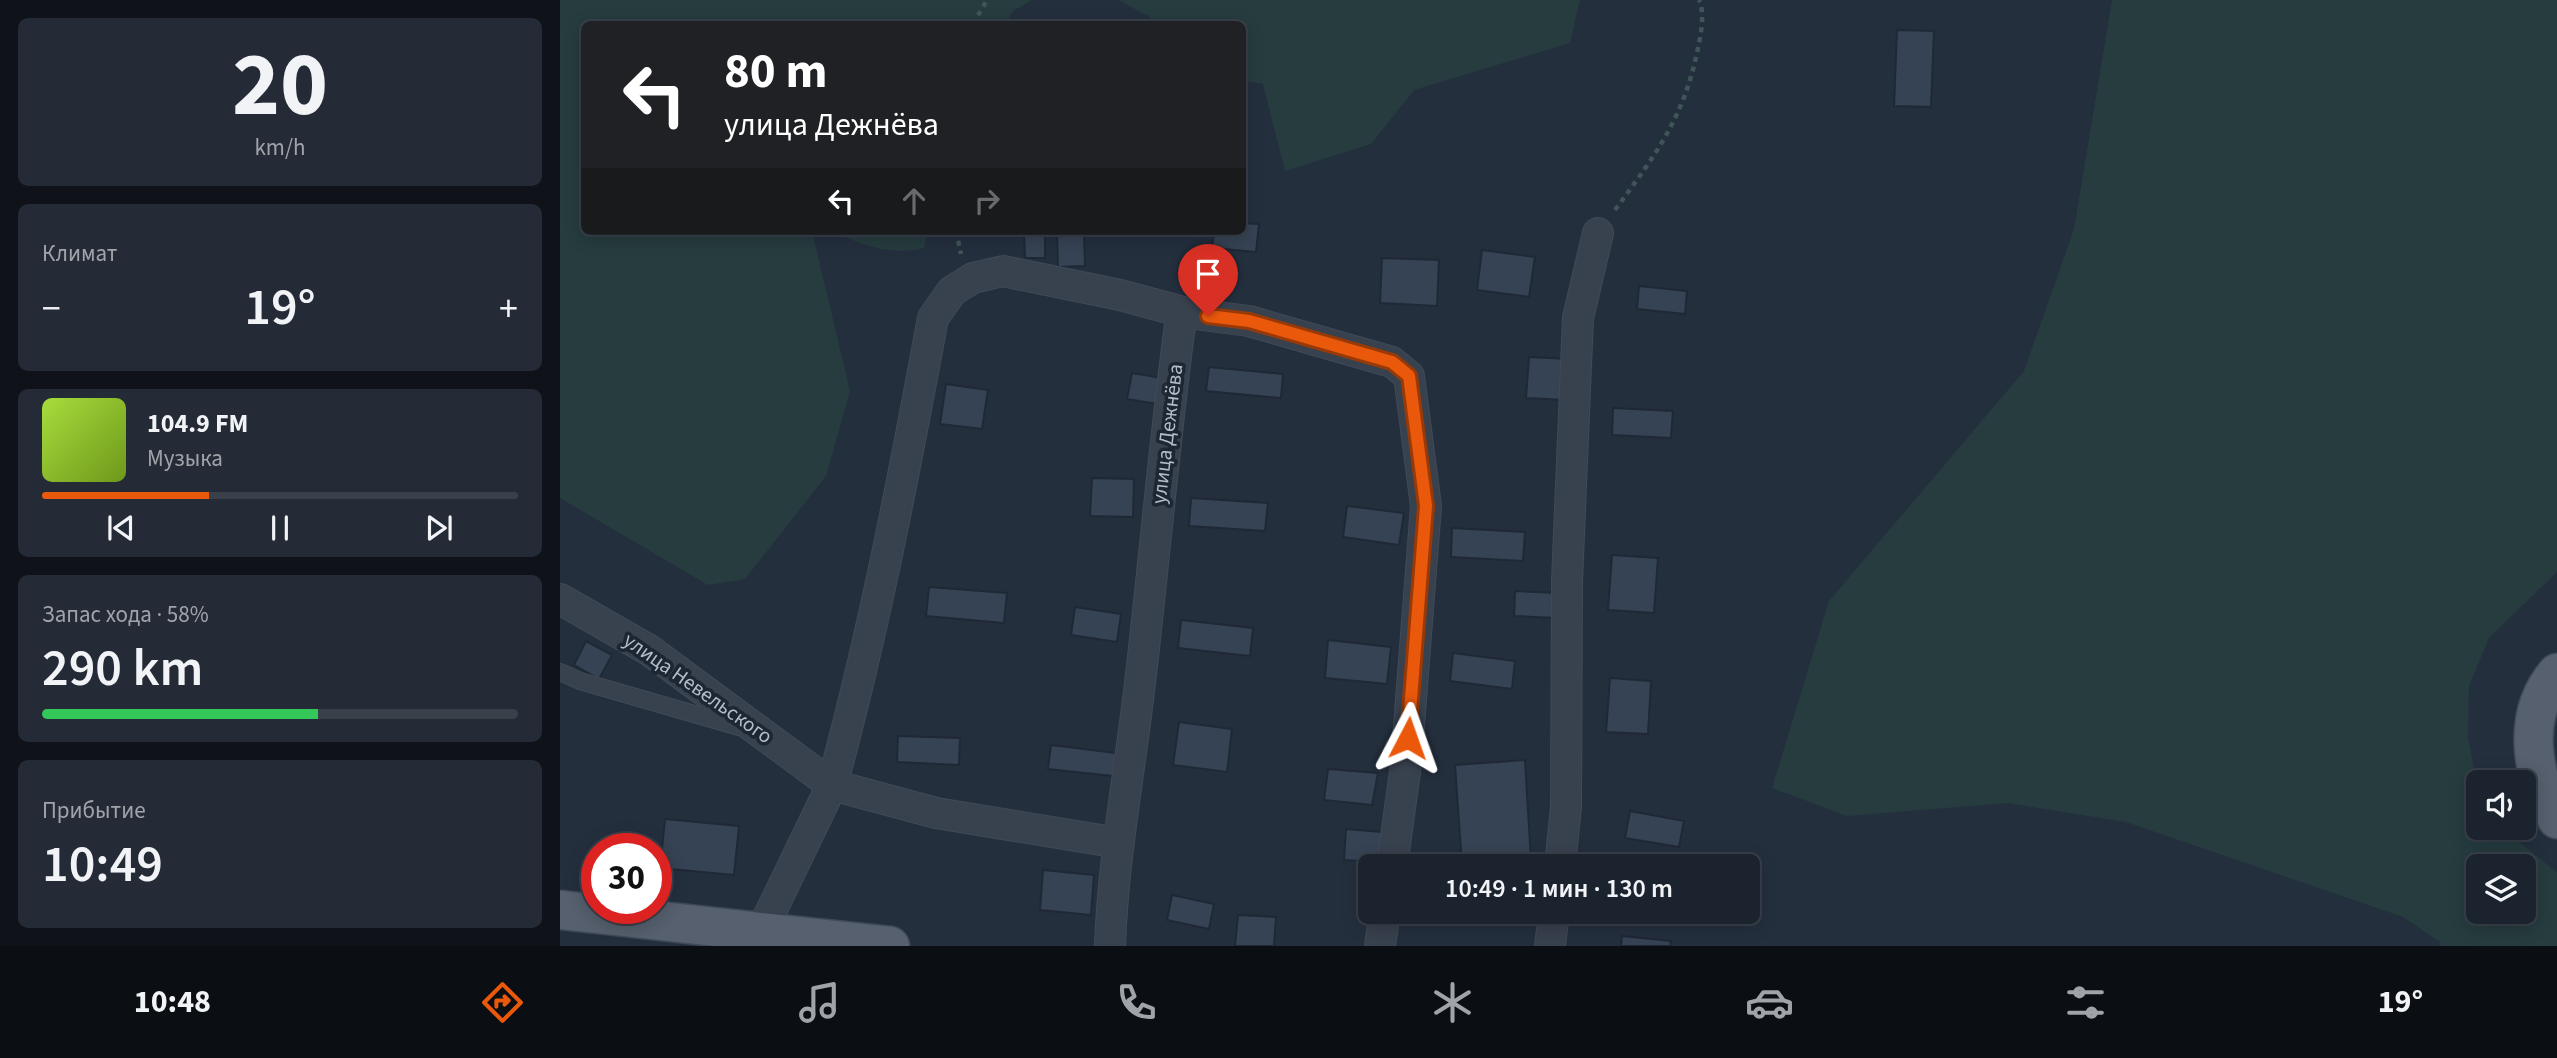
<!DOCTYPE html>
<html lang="ru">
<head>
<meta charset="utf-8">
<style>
	:root { --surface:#1b232e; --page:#242b36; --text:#f1f3f6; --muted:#a0a4aa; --line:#39404a; --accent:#ea580c }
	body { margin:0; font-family:"Source Sans 3",sans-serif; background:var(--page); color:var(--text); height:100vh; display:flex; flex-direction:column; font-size:26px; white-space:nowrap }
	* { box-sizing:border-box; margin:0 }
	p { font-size:23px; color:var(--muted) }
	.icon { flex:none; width:38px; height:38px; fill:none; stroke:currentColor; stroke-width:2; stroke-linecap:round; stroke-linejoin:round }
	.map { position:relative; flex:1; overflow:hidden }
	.panel { display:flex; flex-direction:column; gap:18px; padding:18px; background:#0f1319; width:560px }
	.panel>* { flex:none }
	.hud { position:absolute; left:21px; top:21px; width:665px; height:214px; border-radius:10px; box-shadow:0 4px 18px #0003,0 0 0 2px var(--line); background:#202124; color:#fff; overflow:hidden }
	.buttons { position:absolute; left:1906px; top:770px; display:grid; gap:14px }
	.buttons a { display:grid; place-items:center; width:70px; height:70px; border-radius:10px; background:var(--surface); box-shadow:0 4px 18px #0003,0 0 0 2px var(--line); font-size:35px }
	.speed { position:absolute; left:21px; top:833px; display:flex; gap:14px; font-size:35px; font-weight:700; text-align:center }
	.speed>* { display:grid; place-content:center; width:91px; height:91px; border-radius:50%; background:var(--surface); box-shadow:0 4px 18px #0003,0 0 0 2px var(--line); line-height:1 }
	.speed .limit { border:10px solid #d22; background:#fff; color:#111 }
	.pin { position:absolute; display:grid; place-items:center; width:60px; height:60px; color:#fff; margin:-72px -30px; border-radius:50% 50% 50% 0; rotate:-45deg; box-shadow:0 0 7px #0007 }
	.pin .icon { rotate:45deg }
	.me { position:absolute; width:77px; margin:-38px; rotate:4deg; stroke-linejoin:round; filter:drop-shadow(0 0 5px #0008) }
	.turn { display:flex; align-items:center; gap:24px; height:147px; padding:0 28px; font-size:32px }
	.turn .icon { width:91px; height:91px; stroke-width:2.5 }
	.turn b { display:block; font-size:49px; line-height:60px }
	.lanes { display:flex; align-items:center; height:66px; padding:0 28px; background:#0003; justify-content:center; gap:35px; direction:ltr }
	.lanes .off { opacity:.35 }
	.big { font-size:52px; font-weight:600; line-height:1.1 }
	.panel .tile { flex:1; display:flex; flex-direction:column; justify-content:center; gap:10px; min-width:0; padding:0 24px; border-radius:10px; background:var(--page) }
	.panel .dial { align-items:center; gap:0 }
	.dial b { font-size:91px; line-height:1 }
	.song { display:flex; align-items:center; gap:21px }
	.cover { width:84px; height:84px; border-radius:10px; background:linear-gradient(135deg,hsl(80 70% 55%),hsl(80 70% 35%)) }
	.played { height:7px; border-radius:4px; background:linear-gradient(90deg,var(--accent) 35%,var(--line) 35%) }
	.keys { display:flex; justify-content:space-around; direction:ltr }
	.heat { display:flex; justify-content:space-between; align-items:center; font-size:38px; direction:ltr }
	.charge { height:10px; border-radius:5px; background:linear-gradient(90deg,#34c759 58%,var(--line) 0) }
	.trip { position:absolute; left:798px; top:854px; width:402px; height:70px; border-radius:10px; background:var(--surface); box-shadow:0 4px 18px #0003,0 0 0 2px var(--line); font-weight:600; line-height:70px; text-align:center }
	.dock { display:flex; height:112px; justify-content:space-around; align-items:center; background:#0b0e12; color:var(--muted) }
	.dock .icon { width:49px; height:49px }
	.dock .active { color:var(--accent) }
	.dock b { font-size:32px; color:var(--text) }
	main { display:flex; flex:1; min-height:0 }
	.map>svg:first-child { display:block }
	.green { fill:#263c3f; fill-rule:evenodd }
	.building { fill:#364354; stroke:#1f2835; stroke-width:2 }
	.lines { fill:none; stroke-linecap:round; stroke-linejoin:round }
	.lane-casing { stroke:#414a57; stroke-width:18 }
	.street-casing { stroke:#414a57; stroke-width:32 }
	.primary-casing { stroke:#414a57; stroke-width:41 }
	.path { stroke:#3f5557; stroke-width:4.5; stroke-dasharray:5 5; stroke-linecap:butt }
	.lane { stroke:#38414e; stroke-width:16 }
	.street { stroke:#38414e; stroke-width:30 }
	.primary { stroke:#56606e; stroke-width:38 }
	.route-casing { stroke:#983908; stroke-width:18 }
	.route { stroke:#ea580c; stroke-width:12 }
	.labels { text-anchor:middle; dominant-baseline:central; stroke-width:7; stroke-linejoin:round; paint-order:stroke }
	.street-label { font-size:21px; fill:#b4bcc9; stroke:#1d2633 }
</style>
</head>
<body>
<main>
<section class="panel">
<div class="tile dial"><b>20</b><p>km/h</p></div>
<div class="tile"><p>Климат</p>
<div class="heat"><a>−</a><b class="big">19°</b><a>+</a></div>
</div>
<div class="tile">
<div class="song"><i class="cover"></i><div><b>104.9 FM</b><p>Музыка</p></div></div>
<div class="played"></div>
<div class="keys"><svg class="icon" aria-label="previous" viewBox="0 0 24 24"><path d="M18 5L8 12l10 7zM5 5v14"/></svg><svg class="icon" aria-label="pause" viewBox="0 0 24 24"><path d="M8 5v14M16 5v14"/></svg><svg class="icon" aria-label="next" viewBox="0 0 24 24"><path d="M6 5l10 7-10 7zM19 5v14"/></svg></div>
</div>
<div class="tile"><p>Запас хода · 58%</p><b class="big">290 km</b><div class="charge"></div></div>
<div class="tile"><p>Прибытие</p><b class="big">10:49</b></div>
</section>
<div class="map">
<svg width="1997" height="946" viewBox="0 0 1997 946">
	<rect width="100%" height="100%" fill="#242f3e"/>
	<path class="green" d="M0,0H472L453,11L445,24H24V231H252L290,391L266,476L185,579L148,585L0,498Z
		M558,0H1020L1010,43L854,90L811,144L725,171L703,84L683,81L682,24H590V17Z
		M1552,0H1997V572L1929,638L1909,686L1908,737L1918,791V828H1941L1997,872V946H1879L1880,942L1843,917L1566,822L1447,803L1287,816L1212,788L1269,601L1464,371L1514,229ZM1964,866V912H1918V866Z
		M271,231H368L364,248C330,256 301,245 271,231Z"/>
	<path class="building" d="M1337,30L1374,31L1371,107L1334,106Z
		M682,223L699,224L696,252L652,248L654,231H682Z
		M485,231V258H465L464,232Z
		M497,233H524L525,266L498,267Z
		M922,250L975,257L969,297L917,290Z
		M822,258L879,260L877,306L820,303Z
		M1079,286L1127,291L1125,314L1077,309Z
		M969,357L1008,359L1005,400L966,398Z
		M649,367L723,374L721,398L646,391Z
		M572,373L602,378L597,404L567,399Z
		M386,384L428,390L422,429L380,424Z
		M1053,408L1113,411L1111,438L1052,435Z
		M532,478L574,479L573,517L530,516Z
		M631,498L708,503L705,531L629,526Z
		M787,506L844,513L839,545L783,537Z
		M892,528L965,532L963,561L891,557Z
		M1052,555L1098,558L1094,613L1048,610Z
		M369,587L447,593L444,623L366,616Z
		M955,591L997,593L996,618L954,616Z
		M515,607L561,614L557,642L511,635Z
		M621,620L693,628L690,656L618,648Z
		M768,640L831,647L827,684L765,678Z
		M26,641L52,655L39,679L14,665Z
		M893,653L955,661L952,689L890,681Z
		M1050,678L1091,681L1088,734L1046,732Z
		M619,722L672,729L667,772L613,765Z
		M338,736L400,738L399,765L337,762Z
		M491,745L556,753L553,776L488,769Z
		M965,760L971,860L902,865L895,765Z
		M768,769L818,773L812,805L764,800Z
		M1070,811L1124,821L1119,847L1065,838Z
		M105,819L179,826L174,875L100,868Z
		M786,829L822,832L820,862L784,860Z
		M483,870L534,875L531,915L480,910Z
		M612,895L654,904L649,929L607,920Z
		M678,915L716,917L714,946H675Z
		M1062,936L1111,941L1110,946H1061Z"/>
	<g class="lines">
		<defs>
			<path id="lane" d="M0,672L20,681L179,727"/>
			<path id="street" d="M0,599L89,650L272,785L201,932L206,946
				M559,843L376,813L272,785C314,631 344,475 373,318L392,291L413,278L443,271L560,295L627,313
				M1000,866L1006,807L1007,582L1018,318L1038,233
				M550,946C553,858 570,771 580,683C594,564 604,444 620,325L627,313L689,321L832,362L849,376L866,506L846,764L832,866
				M820,946L825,912
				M990,946L994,912"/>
			<path id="primary" d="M1997,673C1961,715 1971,776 1997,819
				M0,910L330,946"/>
		</defs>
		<use href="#lane" class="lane-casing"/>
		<use href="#street" class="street-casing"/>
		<use href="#primary" class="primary-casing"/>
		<path class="path" d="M413,24L427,0
			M1055,210C1096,154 1124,118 1138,48C1141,34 1145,13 1139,0
			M396,231L401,254"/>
		<use href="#lane" class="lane"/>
		<use href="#street" class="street"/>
		<use href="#primary" class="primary"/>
	</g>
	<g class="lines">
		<defs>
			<path id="route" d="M648,316L689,321L832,362L849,376L866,506L848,738"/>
		</defs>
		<use href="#route" class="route-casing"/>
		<use href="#route" class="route"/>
	</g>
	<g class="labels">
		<g class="street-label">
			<text transform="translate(607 434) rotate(-83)">улица Дежнёва</text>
			<text transform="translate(138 688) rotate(35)">улица Невельского</text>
		</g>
	</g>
</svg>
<div class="buttons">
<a><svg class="icon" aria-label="sound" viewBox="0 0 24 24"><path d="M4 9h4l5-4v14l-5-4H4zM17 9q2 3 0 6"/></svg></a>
<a><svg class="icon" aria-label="layers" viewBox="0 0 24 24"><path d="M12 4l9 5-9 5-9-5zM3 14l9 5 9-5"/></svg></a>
</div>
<div class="speed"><div class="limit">30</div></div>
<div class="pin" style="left:648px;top:316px;background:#d93025"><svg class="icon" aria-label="arrive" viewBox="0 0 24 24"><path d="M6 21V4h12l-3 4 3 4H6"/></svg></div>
<svg class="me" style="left:848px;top:738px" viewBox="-20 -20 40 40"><path d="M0-17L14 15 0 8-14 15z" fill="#ea580c" stroke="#fff" stroke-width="4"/></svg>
<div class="trip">10:49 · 1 мин · 130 m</div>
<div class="hud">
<div class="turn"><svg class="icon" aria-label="left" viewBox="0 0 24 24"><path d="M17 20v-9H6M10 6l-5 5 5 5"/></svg><div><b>80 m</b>улица Дежнёва</div></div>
<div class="lanes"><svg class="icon" aria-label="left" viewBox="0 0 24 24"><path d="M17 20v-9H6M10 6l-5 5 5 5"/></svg><svg class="icon off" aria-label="ahead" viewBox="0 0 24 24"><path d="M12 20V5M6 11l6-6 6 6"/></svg><svg class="icon off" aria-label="right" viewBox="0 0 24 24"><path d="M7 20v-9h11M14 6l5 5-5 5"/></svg></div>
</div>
</div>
</main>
<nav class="dock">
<b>10:48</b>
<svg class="icon active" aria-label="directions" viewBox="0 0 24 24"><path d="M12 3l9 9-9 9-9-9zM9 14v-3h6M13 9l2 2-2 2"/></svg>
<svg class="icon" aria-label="music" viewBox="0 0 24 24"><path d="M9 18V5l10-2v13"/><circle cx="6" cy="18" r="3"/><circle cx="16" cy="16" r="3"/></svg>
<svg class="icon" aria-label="phone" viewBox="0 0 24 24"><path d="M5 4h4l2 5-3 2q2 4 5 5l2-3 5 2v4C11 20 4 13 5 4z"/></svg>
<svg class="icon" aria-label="climate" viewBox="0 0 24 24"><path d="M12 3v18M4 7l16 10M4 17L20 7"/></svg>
<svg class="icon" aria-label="car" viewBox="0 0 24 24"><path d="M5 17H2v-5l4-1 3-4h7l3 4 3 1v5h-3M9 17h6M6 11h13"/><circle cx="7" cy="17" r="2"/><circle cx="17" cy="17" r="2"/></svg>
<svg class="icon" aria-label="filters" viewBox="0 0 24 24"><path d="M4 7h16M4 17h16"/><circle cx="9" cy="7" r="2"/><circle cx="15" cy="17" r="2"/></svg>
<b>19°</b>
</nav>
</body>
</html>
